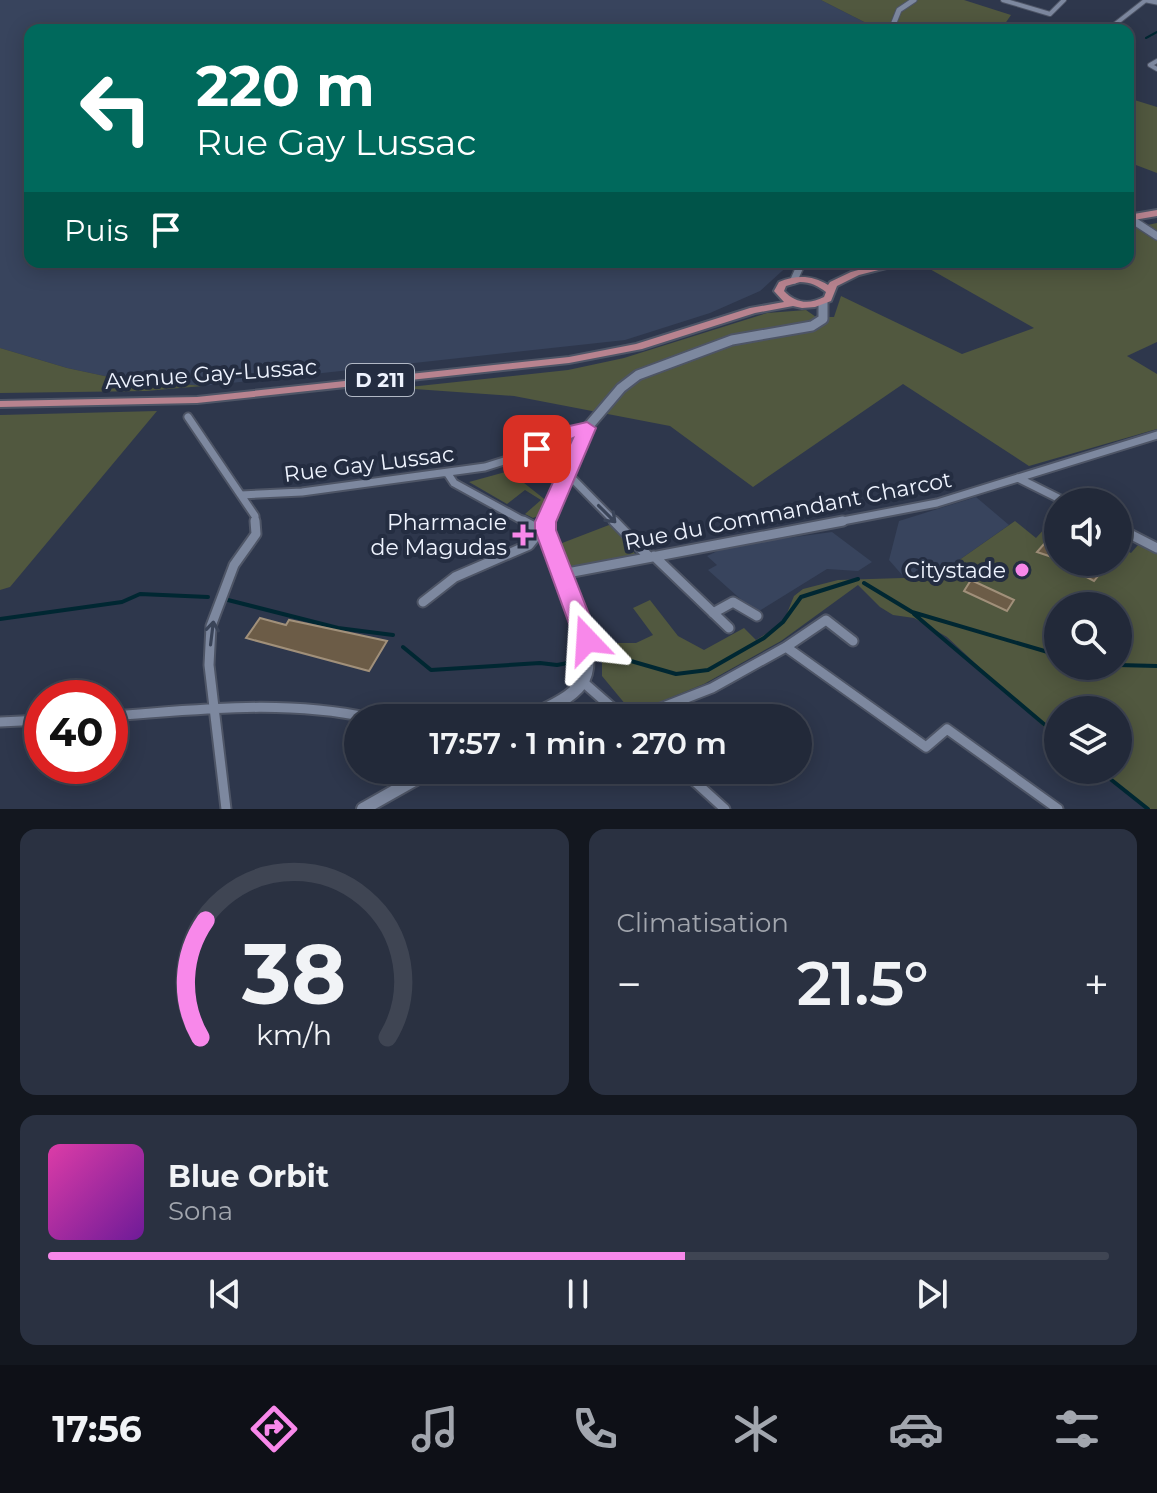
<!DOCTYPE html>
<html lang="fr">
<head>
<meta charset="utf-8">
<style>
	:root { --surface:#222939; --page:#2a3141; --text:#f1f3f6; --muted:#a2a6ae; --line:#3f4553; --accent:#f888ea }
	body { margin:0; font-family:Montserrat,sans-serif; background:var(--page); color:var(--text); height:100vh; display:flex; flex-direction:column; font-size:30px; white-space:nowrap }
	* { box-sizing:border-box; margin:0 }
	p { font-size:26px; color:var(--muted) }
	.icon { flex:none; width:44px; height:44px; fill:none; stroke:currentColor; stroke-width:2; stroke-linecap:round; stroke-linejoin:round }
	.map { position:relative; height:809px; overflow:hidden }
	.side { display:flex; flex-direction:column; gap:20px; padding:20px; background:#13171f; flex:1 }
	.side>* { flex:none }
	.guide { position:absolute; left:24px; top:24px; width:1110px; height:244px; border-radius:16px; box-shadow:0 4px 20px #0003,0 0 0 2px var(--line); background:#00695c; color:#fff; overflow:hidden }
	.buttons { position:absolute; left:1044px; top:488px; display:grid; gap:16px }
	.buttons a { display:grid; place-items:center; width:88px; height:88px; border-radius:50%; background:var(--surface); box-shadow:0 4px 20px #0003,0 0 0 2px var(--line); font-size:40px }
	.speed { position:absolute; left:24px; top:680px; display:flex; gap:16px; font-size:40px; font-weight:700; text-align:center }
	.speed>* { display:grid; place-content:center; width:104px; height:104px; border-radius:50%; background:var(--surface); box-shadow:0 4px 20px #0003,0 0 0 2px var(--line); line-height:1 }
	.speed .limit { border:12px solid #d22; background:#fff; color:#111 }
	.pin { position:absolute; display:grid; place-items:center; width:68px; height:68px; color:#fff; margin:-34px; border-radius:16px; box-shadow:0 4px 12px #0006 }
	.me { position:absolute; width:88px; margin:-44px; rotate:340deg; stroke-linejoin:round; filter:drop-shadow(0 0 6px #0008) }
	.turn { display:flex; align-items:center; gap:28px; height:168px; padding:0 40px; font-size:36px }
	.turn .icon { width:104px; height:104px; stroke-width:2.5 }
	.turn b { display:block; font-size:56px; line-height:68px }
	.then { display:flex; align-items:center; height:76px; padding:0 40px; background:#0003; gap:16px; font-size:30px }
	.big { font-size:60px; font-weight:600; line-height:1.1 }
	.side .card { flex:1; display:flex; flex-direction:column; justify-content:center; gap:12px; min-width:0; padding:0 28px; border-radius:16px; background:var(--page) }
	.side .dial { align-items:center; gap:0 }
	.dial svg { height:208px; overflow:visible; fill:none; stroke:var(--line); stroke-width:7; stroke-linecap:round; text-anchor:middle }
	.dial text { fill:var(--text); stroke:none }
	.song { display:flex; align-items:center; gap:24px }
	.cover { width:96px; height:96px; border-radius:12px; background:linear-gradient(135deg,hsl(320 70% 55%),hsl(280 70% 35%)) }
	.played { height:8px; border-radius:4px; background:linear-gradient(90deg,var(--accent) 60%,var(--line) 60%) }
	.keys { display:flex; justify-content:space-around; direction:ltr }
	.heat { display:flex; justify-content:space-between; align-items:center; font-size:44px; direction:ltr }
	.side .tiles { flex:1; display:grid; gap:20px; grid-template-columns:1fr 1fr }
	.card:last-child { grid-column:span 2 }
	.trip { position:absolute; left:344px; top:704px; width:468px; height:80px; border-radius:40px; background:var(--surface); box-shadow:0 4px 20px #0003,0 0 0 2px var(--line); font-weight:600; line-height:80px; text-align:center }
	.tab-bar { display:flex; height:128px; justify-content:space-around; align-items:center; background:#0e1017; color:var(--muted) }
	.tab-bar .icon { width:56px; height:56px }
	.tab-bar .on { color:var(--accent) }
	.tab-bar b { font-size:36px; color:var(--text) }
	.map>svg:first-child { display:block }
	.built { fill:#38445d }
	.green { fill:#51583f; fill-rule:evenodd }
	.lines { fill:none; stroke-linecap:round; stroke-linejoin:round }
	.stream-far1 { stroke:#002732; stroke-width:2 }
	.stream { stroke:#002732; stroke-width:4 }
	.building { fill:#6c5c47; stroke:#a1907a; stroke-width:2 }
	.minor-far2-casing { stroke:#4e5566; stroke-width:6 }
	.minor-far1-casing { stroke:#4e5566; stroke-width:11 }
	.minor-casing { stroke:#4e5566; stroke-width:13 }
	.tertiary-far3-casing { stroke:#4e5566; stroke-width:7 }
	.tertiary-far2-casing { stroke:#4e5566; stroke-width:10 }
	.tertiary-far1-casing { stroke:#4e5566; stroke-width:13 }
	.tertiary-casing { stroke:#4e5566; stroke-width:16 }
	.primary-casing { stroke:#4e5566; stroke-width:4 }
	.minor-far2 { stroke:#7d889f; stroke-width:4 }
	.minor-far1 { stroke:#7d889f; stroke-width:7 }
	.minor { stroke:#7d889f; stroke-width:9 }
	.tertiary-far3 { stroke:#7d889f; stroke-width:5 }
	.tertiary-far2 { stroke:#7d889f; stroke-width:7 }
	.tertiary-far1 { stroke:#7d889f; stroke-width:9 }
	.tertiary { stroke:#7d889f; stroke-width:12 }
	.primary { fill:#b8838f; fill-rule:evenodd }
	.oneway { stroke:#3a4458 }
	.route { fill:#f888ea; stroke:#a15898; stroke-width:2 }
	.poi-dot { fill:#f888ea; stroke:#242d41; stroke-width:3 }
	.labels { text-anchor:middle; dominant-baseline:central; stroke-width:8; stroke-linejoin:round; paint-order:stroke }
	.shield { fill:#242d41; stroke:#b1b8c5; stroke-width:2 }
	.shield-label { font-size:20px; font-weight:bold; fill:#eef3fe }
	.street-label { font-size:22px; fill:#eef3fe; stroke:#242d41 }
	.poi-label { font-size:22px; fill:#eef3fe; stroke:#242d41; text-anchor:end }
</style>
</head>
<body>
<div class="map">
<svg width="1157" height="809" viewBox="0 0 1157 809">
	<rect width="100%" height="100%" fill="#2e374c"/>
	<path class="built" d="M0,0H821L880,30H30V262H792L760,291L710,313L625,340L203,386L109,377L67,368L0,348Z
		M976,497L1009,525L935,577L903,576L889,560L899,521Z
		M832,532L872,562L858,571L827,569L756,613L708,570L717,565L707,556L728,546Z"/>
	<path class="green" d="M821,0H964L1011,15L1002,28L1006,30H880Z
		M1128,98L1157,107V173L1128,162Z
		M1157,223V342L1127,356L1157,374V429L1029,466L903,384L753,487L670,426L514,396L400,388L568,370L624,358L767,313L806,310L816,317H834L841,296L962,354L1034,328L928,268L960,262H1128V229Z
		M0,348L67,368L109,377L203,386L146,391L0,393Z
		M157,411L10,587L0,590V415Z
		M509,471L548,502L543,514L533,518L525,514L541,500L525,490L507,504L469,482Z
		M1057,515L1058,562H1118V546L1131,553L1138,545L1118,534L1157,554V809H1148L1096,770H1118V710H1058V740L947,637L914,618L893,615L880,607L858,585L781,641L704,684L640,710L626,705L602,676V663L596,643H636L653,635L633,608L650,600L678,636L704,650L744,628L756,640L783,623L794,596L803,589L838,580L935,577L1015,521L1036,538ZM1058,606H1118V666H1058Z
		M609,525L617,530L636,555L575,567L567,566L557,545Z"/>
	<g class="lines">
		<path class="stream-far1" d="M1146,38L1157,32"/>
		<path class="stream" d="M864,583L912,612L1058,655
			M228,600L338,628L393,635
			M914,614L1058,736
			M0,619L122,602L140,594L208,597
			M403,647L431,670L540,663L557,665L579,661
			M596,659L617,657L676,674L708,670L764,638L783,622L801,597L858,579
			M1118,665L1157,666
			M1099,770L1148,809"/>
	</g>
	<path class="building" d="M1058,528V559L1037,552Z
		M1071,562H1109L1094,581L1067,567Z
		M971,580L1014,600L1007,611L964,591Z
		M260,618L286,625L289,620L387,641L369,671L246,638Z"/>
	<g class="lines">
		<defs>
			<path id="minor-far2" d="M1003,0L1050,14L1064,0
				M1114,25L1146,0
				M1157,61L1150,65L1157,69"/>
			<path id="minor-far1" d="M188,417L255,516V523
				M566,472L616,523
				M448,474L454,483L527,523
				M1018,478L1066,502
				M241,495L302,492L485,467L523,455L572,431L587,428
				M832,523L937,503L1157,435"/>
			<path id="minor" d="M523,521L540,530
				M614,521L649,557
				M1118,528L1157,548
				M654,556L729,628
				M562,574L843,521
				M423,602L455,577L529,545L537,535V529
				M713,613L733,602L757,616
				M786,647L826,620L853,641
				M583,682L624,718
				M110,716C198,710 283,699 370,718
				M635,718L712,688L786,647L926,747L947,729L1058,809
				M0,722L42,720
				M682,770L725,809
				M226,809L209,665L211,626L234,565L256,534L255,521"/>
			<path id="tertiary-far3" d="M1147,0L1157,2
				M891,30L899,10L914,0"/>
			<path id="tertiary-far2" d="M1134,221L1157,236
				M794,280L802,262"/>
			<path id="tertiary-far1" d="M547,523L587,428L621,388L638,375L732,340L812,326L823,319V303"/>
			<path id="tertiary" d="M528,718C545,709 569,700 581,684C605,652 558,564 545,530L548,521
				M363,809L432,770"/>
			<path id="primary" d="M1157,210V216L1128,221V215Z
				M888,262H904L902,264L859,275L837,286L831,301L815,307L802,308L793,306L755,313L642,349L569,363L197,403L0,407V401L197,397L569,357L636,344L750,308L784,302L774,291L779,282C796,275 812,275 828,285L830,282L851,272ZM800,282C811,282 818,286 826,292L824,297C809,305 795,303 784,291L786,286Z"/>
		</defs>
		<use href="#minor-far2" class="minor-far2-casing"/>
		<use href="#minor-far1" class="minor-far1-casing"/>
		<use href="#minor" class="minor-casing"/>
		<use href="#tertiary-far3" class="tertiary-far3-casing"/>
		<use href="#tertiary-far2" class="tertiary-far2-casing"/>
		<use href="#tertiary-far1" class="tertiary-far1-casing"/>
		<use href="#tertiary" class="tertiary-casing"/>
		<use href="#primary" class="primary-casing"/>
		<use href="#minor-far2" class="minor-far2"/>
		<use href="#minor-far1" class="minor-far1"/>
		<use href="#minor" class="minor"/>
		<use href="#tertiary-far3" class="tertiary-far3"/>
		<use href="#tertiary-far2" class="tertiary-far2"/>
		<use href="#tertiary-far1" class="tertiary-far1"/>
		<use href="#tertiary" class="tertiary"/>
		<use href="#primary" class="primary"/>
	</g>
	<defs><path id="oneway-shaft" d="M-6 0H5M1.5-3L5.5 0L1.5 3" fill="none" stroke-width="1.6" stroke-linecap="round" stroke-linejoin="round" transform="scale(2)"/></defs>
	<g class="oneway">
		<use href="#oneway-shaft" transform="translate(607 514) rotate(45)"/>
		<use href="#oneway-shaft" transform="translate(212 633) rotate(-83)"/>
	</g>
	<path class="route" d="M587,422L596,428L556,522V530L599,640L595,647L587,649L579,647L575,640L535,530V522L573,438L537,455L527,449L565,427Z"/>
	<g class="poi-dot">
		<path d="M519 523h8v8h8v8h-8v8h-8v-8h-8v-8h8z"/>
		<circle cx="1022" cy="570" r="8"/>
	</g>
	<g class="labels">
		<rect class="shield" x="346" y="364" width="68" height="32" rx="6"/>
		<g class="shield-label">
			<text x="380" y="380">D 211</text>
		</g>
		<g class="street-label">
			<text transform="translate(211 374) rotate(-4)">Avenue Gay-Lussac</text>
			<text transform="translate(369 464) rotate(-7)">Rue Gay Lussac</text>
			<text transform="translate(788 511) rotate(-11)">Rue du Commandant Charcot</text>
		</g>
		<g class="poi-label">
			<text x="507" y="522">Pharmacie<tspan x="507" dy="25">de Magudas</tspan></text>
			<text x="1006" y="570">Citystade</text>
		</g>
	</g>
</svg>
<div class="buttons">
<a><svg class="icon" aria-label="sound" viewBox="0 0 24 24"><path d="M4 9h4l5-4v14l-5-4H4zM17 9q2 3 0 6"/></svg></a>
<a><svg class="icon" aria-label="search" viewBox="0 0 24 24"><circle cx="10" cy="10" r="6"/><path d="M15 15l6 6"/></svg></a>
<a><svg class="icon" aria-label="layers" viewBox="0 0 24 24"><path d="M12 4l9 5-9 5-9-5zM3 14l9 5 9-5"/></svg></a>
</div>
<div class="speed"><div class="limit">40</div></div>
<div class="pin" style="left:537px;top:449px;background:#d93025"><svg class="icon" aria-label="arrive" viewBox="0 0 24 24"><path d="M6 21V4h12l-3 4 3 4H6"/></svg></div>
<svg class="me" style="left:587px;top:640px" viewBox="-20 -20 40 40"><path d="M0-17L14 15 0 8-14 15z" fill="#f888ea" stroke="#fff" stroke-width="4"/></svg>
<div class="trip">17:57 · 1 min · 270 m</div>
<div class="guide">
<div class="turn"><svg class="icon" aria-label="left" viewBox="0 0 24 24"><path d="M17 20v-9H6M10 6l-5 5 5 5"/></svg><div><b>220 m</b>Rue Gay Lussac</div></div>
<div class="then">Puis<svg class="icon" aria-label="arrive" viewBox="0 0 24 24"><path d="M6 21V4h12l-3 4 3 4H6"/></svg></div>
</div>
</div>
<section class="side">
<div class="tiles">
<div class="card dial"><svg viewBox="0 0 100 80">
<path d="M14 69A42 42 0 1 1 86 69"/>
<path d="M14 69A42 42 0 0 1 16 24" stroke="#f888ea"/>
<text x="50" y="56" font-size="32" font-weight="700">38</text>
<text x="50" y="72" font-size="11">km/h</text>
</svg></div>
<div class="card"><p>Climatisation</p>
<div class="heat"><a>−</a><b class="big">21.5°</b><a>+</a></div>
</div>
<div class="card">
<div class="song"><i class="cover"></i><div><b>Blue Orbit</b><p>Sona</p></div></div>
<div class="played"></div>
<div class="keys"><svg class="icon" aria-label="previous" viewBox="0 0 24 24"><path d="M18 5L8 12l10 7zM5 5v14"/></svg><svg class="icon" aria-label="pause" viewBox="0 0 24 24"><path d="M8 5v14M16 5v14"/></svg><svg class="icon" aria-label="next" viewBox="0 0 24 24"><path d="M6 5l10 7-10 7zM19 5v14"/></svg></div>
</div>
</div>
</section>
<nav class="tab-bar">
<b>17:56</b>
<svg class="icon on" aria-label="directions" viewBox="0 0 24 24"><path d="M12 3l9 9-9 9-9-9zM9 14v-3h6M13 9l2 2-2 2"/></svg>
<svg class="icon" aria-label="music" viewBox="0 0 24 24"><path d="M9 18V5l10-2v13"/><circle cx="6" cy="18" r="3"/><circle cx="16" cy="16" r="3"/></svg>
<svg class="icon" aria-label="phone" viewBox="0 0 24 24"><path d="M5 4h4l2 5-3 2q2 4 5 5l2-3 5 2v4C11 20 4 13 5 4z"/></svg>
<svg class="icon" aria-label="climate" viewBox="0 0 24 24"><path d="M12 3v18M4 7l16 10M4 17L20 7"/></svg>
<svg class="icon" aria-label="car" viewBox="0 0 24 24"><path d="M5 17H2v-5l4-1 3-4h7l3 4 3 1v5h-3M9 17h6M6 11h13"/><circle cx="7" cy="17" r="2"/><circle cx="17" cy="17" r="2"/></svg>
<svg class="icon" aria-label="filters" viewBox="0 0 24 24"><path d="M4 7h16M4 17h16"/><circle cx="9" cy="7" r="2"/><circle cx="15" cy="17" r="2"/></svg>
</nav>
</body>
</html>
